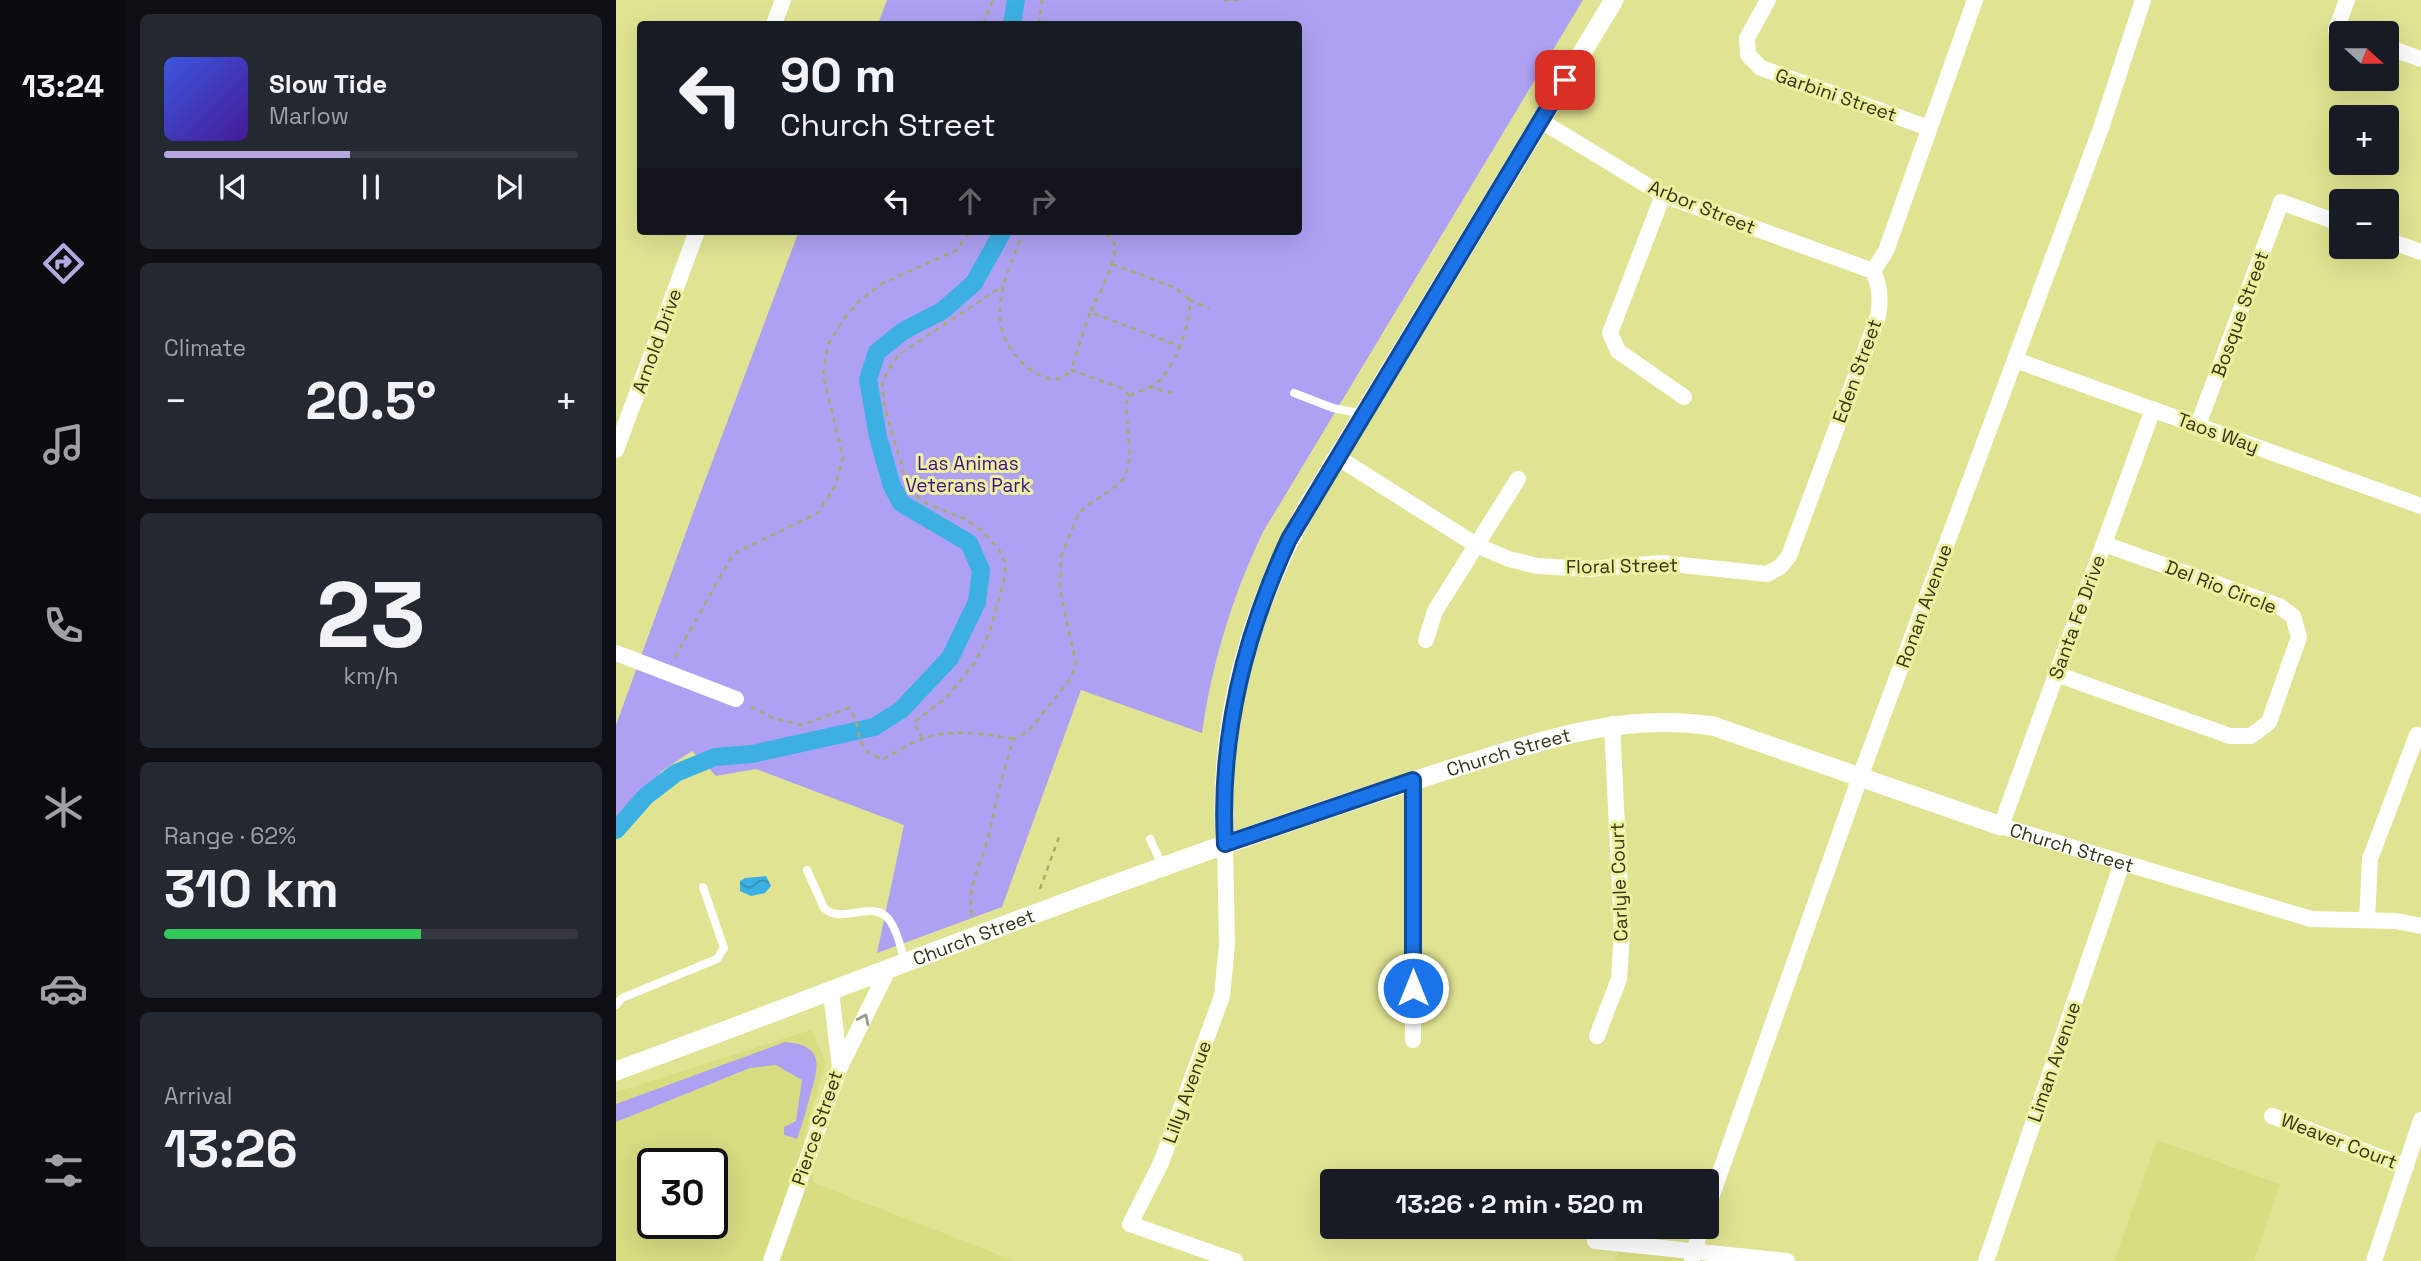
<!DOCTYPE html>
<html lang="en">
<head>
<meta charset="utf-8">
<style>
	:root { --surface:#171b24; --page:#242831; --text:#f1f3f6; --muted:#9ea1a6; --line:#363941; --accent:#b5a7e0 }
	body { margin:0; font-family:"Space Grotesk",sans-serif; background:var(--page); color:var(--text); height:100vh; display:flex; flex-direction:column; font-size:26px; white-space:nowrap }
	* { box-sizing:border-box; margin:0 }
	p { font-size:23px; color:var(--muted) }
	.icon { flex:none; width:38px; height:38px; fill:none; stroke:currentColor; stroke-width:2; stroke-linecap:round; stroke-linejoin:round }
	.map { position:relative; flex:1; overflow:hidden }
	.drawer { display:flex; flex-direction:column; gap:14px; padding:14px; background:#0d0f14; width:490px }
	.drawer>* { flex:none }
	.banner { position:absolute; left:21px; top:21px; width:665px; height:214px; border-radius:7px; box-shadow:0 7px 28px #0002; background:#171b24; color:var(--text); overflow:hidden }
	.needle { width:46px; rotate:111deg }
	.tools { position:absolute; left:1713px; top:21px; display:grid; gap:14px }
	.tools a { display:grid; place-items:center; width:70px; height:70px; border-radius:7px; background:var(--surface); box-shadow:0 7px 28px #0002; font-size:35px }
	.speed { position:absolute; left:21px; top:1148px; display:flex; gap:14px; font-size:35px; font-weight:700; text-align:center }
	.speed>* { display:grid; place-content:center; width:91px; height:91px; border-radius:50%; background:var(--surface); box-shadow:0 7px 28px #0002; line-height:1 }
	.speed .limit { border:4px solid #111; border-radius:10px; background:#fff; color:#111 }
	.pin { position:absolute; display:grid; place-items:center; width:60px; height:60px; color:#fff; margin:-30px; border-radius:14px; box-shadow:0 4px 10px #0006 }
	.me { position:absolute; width:77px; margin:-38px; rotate:0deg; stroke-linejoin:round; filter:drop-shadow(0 0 5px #0008) }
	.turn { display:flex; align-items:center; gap:24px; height:147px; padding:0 28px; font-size:32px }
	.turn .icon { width:91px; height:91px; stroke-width:2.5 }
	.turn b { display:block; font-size:49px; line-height:60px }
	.lanes { display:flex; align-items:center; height:66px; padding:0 28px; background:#0003; justify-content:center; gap:35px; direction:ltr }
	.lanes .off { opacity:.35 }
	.big { font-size:52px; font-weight:800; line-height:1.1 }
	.drawer .card { flex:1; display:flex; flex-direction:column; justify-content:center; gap:10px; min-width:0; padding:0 24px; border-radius:10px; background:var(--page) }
	.drawer .dial { align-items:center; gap:0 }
	.dial b { font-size:91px; line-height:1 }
	.song { display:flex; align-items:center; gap:21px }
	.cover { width:84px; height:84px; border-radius:10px; background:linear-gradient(135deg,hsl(230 70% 55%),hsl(260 70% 35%)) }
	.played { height:7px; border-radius:4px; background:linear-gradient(90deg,var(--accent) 45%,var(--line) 45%) }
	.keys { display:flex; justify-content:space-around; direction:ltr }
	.heat { display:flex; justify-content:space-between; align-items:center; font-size:38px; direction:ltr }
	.charge { height:10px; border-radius:5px; background:linear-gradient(90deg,#34c759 62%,var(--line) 0) }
	.trip { position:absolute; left:704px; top:1169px; width:399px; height:70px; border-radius:7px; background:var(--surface); box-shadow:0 7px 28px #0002; font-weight:800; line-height:70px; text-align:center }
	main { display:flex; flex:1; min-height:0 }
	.tabs { display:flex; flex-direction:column; width:126px; justify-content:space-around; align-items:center; background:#090b0e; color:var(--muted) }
	.tabs .icon { width:49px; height:49px }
	.tabs .on { color:var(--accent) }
	.tabs b { font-size:32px; color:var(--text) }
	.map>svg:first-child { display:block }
	.built { fill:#d8dd82; fill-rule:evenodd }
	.green { fill:#aea1f3 }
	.water { fill:url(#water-waves) }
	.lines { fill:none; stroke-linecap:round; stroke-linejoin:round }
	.canal { stroke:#3cb0e2; stroke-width:18 }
	.path { stroke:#a8ab69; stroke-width:2.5; stroke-dasharray:5 5; stroke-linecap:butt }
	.service { stroke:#fff; stroke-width:8 }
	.minor { stroke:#fff; stroke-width:16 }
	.tertiary { stroke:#fff; stroke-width:19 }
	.oneway { stroke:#9a9a8a }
	.route-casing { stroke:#114b97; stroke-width:18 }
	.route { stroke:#1a73e8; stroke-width:12 }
	.labels { text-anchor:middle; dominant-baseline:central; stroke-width:6; stroke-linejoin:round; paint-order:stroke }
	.street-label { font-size:19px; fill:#343514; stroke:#edf19e }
	.park-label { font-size:19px; fill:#420f92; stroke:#edf19e }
</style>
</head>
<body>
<main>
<nav class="tabs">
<b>13:24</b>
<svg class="icon on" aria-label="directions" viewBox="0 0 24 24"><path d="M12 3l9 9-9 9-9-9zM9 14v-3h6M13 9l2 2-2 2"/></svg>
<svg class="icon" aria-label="music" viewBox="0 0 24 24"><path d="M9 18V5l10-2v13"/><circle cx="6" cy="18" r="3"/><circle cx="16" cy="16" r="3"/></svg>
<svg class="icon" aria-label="phone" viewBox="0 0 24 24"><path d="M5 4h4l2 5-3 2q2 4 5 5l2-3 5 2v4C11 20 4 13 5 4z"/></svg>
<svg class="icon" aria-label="climate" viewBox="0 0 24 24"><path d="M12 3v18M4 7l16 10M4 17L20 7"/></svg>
<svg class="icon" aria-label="car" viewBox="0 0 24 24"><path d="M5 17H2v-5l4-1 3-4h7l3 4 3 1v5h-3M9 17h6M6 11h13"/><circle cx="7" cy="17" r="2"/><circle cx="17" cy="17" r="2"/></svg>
<svg class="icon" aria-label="filters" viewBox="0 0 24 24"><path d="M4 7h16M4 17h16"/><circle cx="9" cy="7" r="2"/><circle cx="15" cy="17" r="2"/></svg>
</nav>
<section class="drawer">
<div class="card">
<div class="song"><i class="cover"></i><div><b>Slow Tide</b><p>Marlow</p></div></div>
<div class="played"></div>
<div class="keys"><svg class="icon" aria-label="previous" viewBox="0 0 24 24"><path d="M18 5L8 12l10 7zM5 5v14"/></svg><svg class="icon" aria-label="pause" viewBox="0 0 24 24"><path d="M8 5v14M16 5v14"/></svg><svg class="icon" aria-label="next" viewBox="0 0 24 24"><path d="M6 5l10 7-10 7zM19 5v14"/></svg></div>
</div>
<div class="card"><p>Climate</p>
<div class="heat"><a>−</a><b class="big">20.5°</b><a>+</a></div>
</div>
<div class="card dial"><b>23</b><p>km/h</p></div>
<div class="card"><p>Range · 62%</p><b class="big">310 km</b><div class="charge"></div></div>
<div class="card"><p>Arrival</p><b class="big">13:26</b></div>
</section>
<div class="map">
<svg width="1805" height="1261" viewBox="0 0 1805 1261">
	<defs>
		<pattern id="water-waves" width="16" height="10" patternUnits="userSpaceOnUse" patternTransform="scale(1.75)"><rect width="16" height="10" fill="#3cb0e2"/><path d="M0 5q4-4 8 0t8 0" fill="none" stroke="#3390b6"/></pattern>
	</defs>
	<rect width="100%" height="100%" fill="#e0e492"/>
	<path class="built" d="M195,1030L210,1062L187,1141L198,1183L399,1261H0V1092ZM37,1164H96V1223H37Z
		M1541,1140L1664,1184L1638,1261H1498Z
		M1003,1252L1068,1255L1113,1261H999Z"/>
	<path class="green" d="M271,0H967L647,532C616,597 596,663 586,733L465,690L386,907L261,953L288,825L140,769L100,776L76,751L46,771L0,821V725L81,502L183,231H682V24H262Z
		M169,1042C209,1045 203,1066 194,1096C190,1111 186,1125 181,1139L168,1135V1127L180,1121L186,1080L160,1065L134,1068L0,1122V1104Z"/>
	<path class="water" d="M150,876L155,886L149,893L135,896L124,891V881L129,878Z"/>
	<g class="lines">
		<path class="canal" d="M396,24L400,0
			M0,830L30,796L60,773L99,757L136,754L258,727L285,710L334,658L361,602L365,570L353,543L285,503L276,486L262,437L252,379L261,352L287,331L326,311L358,283L387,231"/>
		<path class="path" d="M608,0H629
			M367,24L377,0
			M423,24L426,0
			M408,231C398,256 385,282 384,309C383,321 386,334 392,345C403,365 438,394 455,370
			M496,264L560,288L574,300
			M475,311C481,297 504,256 498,243C496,238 490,234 486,231
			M532,387L560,394
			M513,396L508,389L455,370L474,312L563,346
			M59,657L117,554L202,513L219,486L227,458L207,374L212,345L227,320L244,300L267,283L341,250L354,231
			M135,707L157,718L186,725L232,708C245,720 239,739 251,751C254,755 262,757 267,759C280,753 292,744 306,739C335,728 369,734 398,739
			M306,739L298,722L330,698L358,664L373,634L388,581L389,562L382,548L365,530L349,519L310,503L299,495L290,481L269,408L266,382L282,355L387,286
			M424,889L443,837
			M356,915C351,885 364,868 371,841C380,806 386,772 398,739L413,731L455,678L460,664L444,590L445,557L462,514L473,504L498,488L509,477L514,457L510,404L513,396C521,392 531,389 538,385C558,372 575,323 574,300L593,308"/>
		<path class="service" d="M678,393L717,408L747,414
			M534,839L547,867
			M191,870L208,908C226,926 258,897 274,921C282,932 285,949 289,962
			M0,1005L6,998L101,959L108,948L87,887"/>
		<g class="minor">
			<path d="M1152,0L1131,38L1132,55L1145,68L1313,128"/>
			<path d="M1731,0L1720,30L1731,33"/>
			<path d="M158,24L167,0"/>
			<path d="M1771,47L1805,59"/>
			<path d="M925,121L1047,195L1257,271"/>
			<path d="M1047,195L994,333L1002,351L1068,397"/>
			<path d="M1771,240L1805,252"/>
			<path d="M1399,360L1805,506"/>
			<path id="s1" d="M1537,409L1385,826L1695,919L1780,921L1805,926"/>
			<path d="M1582,425L1665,202L1726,224"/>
			<path d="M0,450L81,231"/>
			<path d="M721,457L860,545L893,559L921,566L973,569L1046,563L1151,574L1164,567L1173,556L1262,316C1265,299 1264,287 1257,271L1270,251L1359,0"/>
			<path d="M810,640L819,611L902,479"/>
			<path d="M0,653L120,699"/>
			<path d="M1440,674L1614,736H1635L1653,722L1683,637L1677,616L1663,606L1488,544"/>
			<path d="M797,780V1040"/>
			<path d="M609,844L611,945L606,996L545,1163L514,1224L619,1261"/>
			<path d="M1751,920L1754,859L1801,735"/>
			<path d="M981,1036L1003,979L1006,931L996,724"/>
			<path d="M224,1067L272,970"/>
			<path d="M1656,1116L1790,1167"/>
			<path d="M1090,1212L1244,777L1485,128L1527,0"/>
			<path d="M979,1241L1171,1261"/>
			<path d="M1076,1259L1085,1227"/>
			<path d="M155,1261L224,1067L215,992"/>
			<path d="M1370,1261L1506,863"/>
			<path d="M1758,1261L1805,1120"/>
		</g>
		<g class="tertiary">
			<path d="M609,844C602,720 633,611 693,504L998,0"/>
			<path id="s2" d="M0,1071C238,984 474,889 715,808C766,791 818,774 870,758C948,734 1014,714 1097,726L1385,826"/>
		</g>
	</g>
	<defs><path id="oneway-chevron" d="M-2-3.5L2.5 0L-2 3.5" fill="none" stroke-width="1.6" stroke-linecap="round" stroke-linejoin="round" transform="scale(1.75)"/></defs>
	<use class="oneway" href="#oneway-chevron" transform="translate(248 1019) rotate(-64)"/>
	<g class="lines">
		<defs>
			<path id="route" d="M797,988V780L609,844C603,736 628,636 673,539L949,80"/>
		</defs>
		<use href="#route" class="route-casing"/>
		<use href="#route" class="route"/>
	</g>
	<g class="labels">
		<g class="street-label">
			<text transform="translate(1220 95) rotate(19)">Garbini Street</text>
			<text transform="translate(1086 207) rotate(22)">Arbor Street</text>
			<text transform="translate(1624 314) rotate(-70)">Bosque Street</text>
			<text transform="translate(41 341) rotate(-70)">Arnold Drive</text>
			<text transform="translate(1241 371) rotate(-70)">Eden Street</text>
			<text transform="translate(1602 433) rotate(20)">Taos Way</text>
			<text transform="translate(1006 566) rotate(-1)">Floral Street</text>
			<text transform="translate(1605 587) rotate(21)">Del Rio Circle</text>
			<text transform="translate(1308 606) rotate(-70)">Ronan Avenue</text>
			<text transform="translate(1461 617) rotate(-70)">Santa Fe Drive</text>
			<text stroke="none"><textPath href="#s2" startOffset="948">Church Street</textPath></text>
			<text stroke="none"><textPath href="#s1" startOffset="518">Church Street</textPath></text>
			<text transform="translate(1003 882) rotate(-92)">Carlyle Court</text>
			<text stroke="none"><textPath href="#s2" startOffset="382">Church Street</textPath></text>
			<text transform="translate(1438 1062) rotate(-71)">Liman Avenue</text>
			<text transform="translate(571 1092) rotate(-70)">Lilly Avenue</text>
			<text transform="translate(201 1128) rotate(-71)">Pierce Street</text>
			<text transform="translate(1723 1141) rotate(21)">Weaver Court</text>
		</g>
		<g class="park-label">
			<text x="352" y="463">Las Animas<tspan x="352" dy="22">Veterans Park</tspan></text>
		</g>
	</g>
</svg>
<div class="tools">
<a><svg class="needle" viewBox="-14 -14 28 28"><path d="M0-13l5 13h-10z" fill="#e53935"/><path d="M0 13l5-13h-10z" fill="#9ea1a6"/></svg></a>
<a>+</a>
<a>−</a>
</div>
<div class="speed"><div class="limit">30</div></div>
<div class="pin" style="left:949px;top:80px;background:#d93025"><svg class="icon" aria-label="arrive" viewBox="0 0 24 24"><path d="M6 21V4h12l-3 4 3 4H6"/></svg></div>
<svg class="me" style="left:797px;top:988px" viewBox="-20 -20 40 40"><circle r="17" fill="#1a73e8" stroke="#fff" stroke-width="3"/><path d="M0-11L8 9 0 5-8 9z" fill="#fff"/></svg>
<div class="trip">13:26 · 2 min · 520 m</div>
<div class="banner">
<div class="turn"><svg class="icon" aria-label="left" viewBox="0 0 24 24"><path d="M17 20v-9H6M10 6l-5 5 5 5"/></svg><div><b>90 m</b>Church Street</div></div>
<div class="lanes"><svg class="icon" aria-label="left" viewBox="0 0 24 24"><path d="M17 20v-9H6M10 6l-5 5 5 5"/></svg><svg class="icon off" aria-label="ahead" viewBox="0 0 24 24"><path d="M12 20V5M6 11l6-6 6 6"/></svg><svg class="icon off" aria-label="right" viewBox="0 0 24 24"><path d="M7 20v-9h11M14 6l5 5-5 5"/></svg></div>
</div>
</div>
</main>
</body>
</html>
